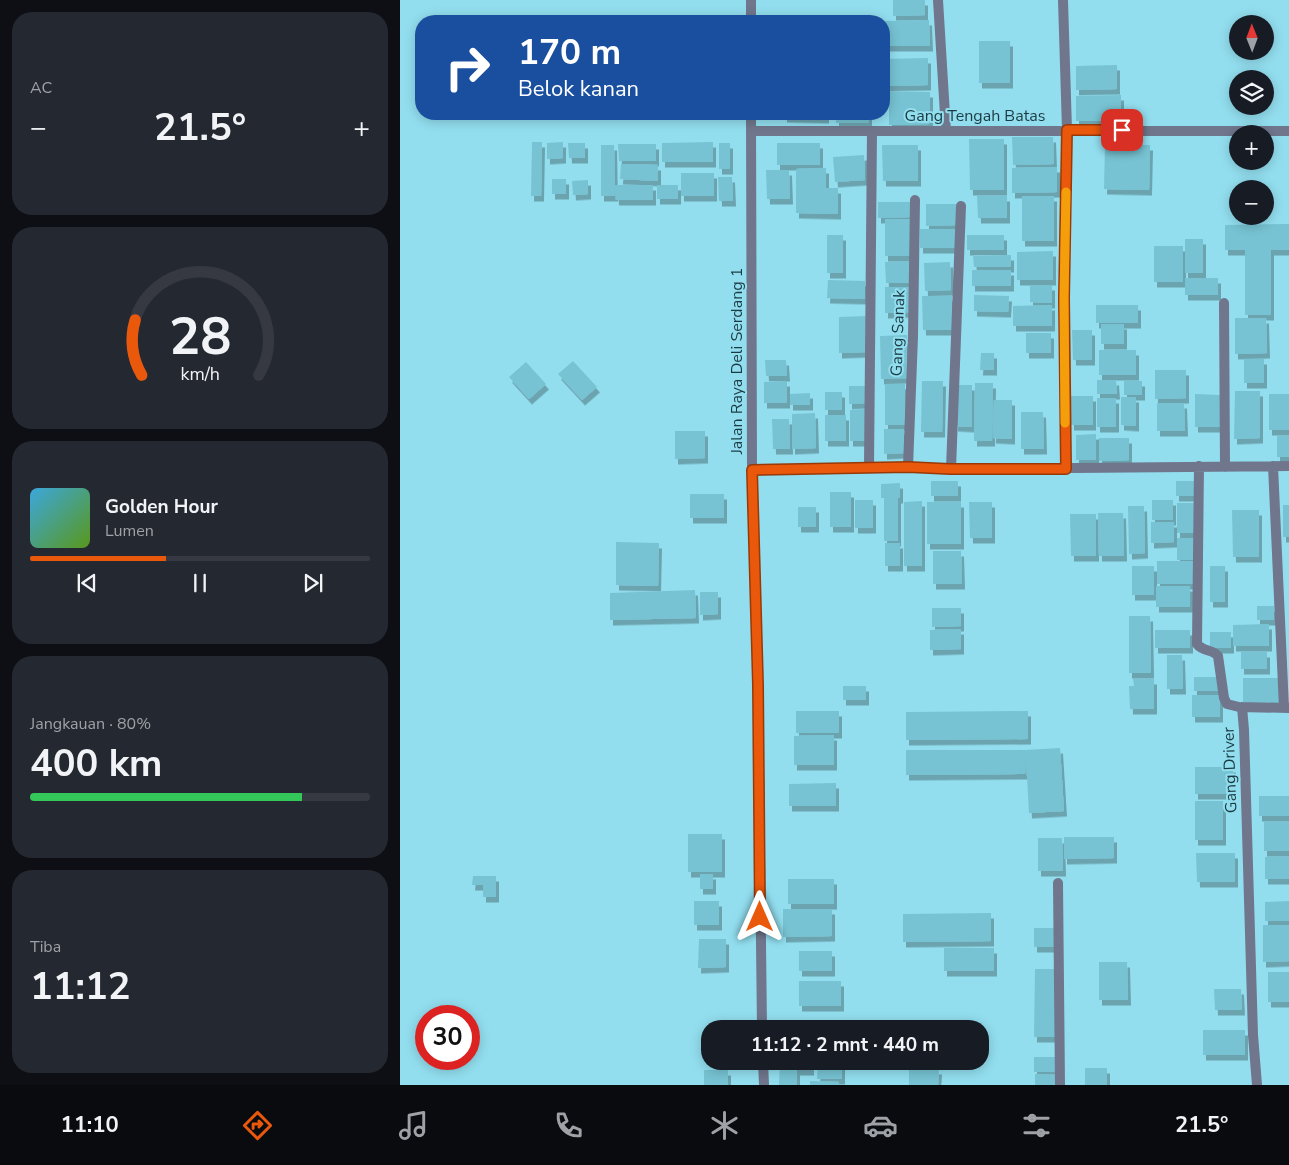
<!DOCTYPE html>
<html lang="id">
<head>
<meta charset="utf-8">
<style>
	:root { --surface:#171b24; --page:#242831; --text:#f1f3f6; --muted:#9ea1a6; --line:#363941; --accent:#ea580c }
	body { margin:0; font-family:"Nunito Sans",sans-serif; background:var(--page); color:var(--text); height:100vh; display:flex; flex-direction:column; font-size:19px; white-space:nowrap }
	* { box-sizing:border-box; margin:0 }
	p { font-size:16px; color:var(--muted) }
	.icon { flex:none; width:28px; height:28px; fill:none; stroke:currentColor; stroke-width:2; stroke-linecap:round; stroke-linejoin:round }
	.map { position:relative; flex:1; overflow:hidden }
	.details { display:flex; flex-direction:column; gap:12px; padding:12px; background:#0d0f14; width:400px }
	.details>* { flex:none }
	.guide { position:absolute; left:15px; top:15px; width:475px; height:105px; border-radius:20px; box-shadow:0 2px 12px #0003; background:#1a4fa0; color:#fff; overflow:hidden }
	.needle { width:32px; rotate:359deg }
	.buttons { position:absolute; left:829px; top:15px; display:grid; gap:10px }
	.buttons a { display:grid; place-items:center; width:45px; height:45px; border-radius:50%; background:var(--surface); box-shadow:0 2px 12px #0003; font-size:25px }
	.speed { position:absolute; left:15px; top:1005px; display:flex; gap:10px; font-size:25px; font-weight:700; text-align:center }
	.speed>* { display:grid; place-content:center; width:65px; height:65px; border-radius:50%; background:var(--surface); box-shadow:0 2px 12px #0003; line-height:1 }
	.speed .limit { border:8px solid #d22; background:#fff; color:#111 }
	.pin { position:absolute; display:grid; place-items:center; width:42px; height:42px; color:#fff; margin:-21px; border-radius:10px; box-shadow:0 2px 8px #0006 }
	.me { position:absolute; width:55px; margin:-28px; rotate:0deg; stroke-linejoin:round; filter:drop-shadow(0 0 4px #0008) }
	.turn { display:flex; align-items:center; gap:18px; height:105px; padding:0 20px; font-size:22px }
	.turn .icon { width:65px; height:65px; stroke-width:2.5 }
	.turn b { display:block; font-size:35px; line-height:42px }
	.big { font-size:38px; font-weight:700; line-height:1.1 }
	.details .widget { flex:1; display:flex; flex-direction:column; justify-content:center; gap:8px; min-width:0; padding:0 18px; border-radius:20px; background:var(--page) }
	.details .dial { align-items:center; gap:0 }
	.dial svg { height:130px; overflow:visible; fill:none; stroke:var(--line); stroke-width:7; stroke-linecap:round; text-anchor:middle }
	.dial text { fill:var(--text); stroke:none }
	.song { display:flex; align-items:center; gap:15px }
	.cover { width:60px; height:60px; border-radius:8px; background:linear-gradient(135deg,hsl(200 70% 55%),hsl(90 70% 35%)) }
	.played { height:5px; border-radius:2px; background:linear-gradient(90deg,var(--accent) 40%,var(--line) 40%) }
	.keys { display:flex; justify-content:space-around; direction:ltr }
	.heat { display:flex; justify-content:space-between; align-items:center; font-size:28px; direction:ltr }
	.charge { height:8px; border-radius:4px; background:linear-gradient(90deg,#34c759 80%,var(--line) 0) }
	.trip { position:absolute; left:301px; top:1020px; width:288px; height:50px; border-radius:20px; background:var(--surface); box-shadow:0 2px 12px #0003; font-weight:700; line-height:50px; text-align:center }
	.tab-bar { display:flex; height:80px; justify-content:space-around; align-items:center; background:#090b0e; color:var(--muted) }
	.tab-bar .icon { width:35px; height:35px }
	.tab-bar .active { color:var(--accent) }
	.tab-bar b { font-size:22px; color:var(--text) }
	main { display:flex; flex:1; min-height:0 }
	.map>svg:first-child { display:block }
	.building { fill:#77c3d3; filter:url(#shadow) }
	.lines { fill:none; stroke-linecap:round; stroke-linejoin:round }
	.minor { stroke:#70768c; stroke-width:10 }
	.route-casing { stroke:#983908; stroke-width:12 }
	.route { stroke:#ea580c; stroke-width:9 }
	.slow { stroke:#f59e0b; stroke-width:9 }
	.labels { text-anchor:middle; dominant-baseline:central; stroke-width:4; stroke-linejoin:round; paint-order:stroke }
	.street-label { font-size:16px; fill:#1b3b42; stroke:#92deef }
</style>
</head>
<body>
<main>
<section class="details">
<div class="widget"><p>AC</p>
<div class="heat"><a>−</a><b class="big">21.5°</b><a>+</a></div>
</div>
<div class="widget dial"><svg viewBox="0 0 100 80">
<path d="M14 69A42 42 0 1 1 86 69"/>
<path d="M14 69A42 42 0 0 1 10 35" stroke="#ea580c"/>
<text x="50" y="56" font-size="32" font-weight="700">28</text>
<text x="50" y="72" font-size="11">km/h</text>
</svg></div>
<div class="widget">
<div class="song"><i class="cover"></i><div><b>Golden Hour</b><p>Lumen</p></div></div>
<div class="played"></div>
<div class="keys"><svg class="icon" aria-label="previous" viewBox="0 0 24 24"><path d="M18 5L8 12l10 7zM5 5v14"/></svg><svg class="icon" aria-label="pause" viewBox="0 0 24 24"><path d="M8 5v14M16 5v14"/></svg><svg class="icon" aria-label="next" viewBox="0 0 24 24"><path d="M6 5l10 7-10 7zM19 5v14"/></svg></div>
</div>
<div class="widget"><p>Jangkauan · 80%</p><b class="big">400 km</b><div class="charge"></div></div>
<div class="widget"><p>Tiba</p><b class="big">11:12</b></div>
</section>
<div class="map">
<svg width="889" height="1085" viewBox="0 0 889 1085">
	<defs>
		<filter id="shadow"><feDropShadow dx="3" dy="5.5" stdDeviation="0" flood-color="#0004"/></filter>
	</defs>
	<rect width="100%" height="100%" fill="#92deef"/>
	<path class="building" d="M493,0H525V15L493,16Z
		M529,20L530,46H485V21Z
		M579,41H610V83H579Z
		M528,58V85L484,86V59Z
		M717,65V89L676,90V66Z
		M489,92H530V124L489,125Z
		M721,95V121H676V96Z
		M384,114H426V118L384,117Z
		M436,114H469V123H436Z
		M612,137H653L654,164L613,165Z
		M569,139H604V190H570Z
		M132,142H142L141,196H131Z
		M163,142V158L147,159V143Z
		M313,142V162H262V143Z
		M168,143H185V158H169Z
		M319,143H330V169H319Z
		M377,143H420V165H377Z
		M218,144H256V161H219Z
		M705,144L750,145L749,190L704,189Z
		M201,145H214L215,196H201Z
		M482,145H518V181H483Z
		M464,155L465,180L435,182L433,157Z
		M221,164L258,165V181L220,179Z
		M657,167V192L612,193V168Z
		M426,168V188H438V214L396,213V169Z
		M366,170H389L390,199H367Z
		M281,173H314V196H281Z
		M318,177H332L333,201H319Z
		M152,179H166V194H152Z
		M188,180V194L173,195L172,181Z
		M215,185H253V200H216Z
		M257,185H278V199H257Z
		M577,196H607V218H578Z
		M622,196H654V241H622Z
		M478,202H512L511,217L478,218Z
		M526,204H556V225L526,226Z
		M485,219H512L513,256H485Z
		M889,224V250H871V315H845V250H825V225Z
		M520,229H556V248H520Z
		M427,235H443V273H427Z
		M567,235H604V250H567Z
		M785,239H803V273H785Z
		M754,246H783V282H754Z
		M653,251V280H617V252Z
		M611,255V267H574L573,256Z
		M485,262H511V283H486Z
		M550,262L551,290L525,291L524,263Z
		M572,270H611V286H572Z
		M785,278H818V295H785Z
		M428,280L465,281V299L427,298Z
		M630,285H652V303L630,302Z
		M485,287H511V312L485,313Z
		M574,295L609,296L608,312L574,311Z
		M522,296H552V330H523Z
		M652,305V326H613V306Z
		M696,305H738V323H696Z
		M467,316V352L439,353V317Z
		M835,318H866L867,353L835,354Z
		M701,324H724V344H701Z
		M672,330H692V360H673Z
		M626,333H651V353H626Z
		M507,335V378L481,379L480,336Z
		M699,350H736V375H699Z
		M581,353H594V370H580Z
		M844,359H864V383H844Z
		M365,360H386L387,376H366Z
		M173,361L197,387L182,400L158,374Z
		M126,362L146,384L129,399L109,377Z
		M755,370H786V398L755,399Z
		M697,380H716L717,394H697Z
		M387,381V403H364V382Z
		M522,381H543L542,432H521Z
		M724,381H742V395H724Z
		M575,383H593L592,441H574Z
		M485,384H505V425H485Z
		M556,385H572V427L555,426Z
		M449,386H466V403L449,404Z
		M835,391H860V438L834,439Z
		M425,392H442V410H425Z
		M410,393V405H390V394Z
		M795,394L820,395V427H795Z
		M869,394H889V430H869Z
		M671,396H693V425H671Z
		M721,397H736V426L721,425Z
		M697,398H716V427H697Z
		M594,400H612V439L593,438Z
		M757,403H784L785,431H757Z
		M465,409L466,441H450V410Z
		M621,412H643L644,449H621Z
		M415,413L416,448L392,449V414Z
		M425,415H446V441H425Z
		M372,419H389L390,449H373Z
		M484,429H504V453L484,454Z
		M275,431H305V458L275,459Z
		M696,434V460H676V435Z
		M877,436H889V457H877Z
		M699,438H729V460L699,461Z
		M531,481H558V496H531Z
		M776,481H797V496H776Z
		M500,483V498H498V541H484V498H481V484Z
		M430,492H451V527H430Z
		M290,494H324V518H290Z
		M455,500H473V528H455Z
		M752,500H773V520H752Z
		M522,501V566H504V502Z
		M527,502H561V544H527Z
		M569,502H592V538H570Z
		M777,503H797V533H777Z
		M883,505H889V537H883Z
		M728,506H744L745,553L729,554Z
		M398,507H416V527H398Z
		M832,510H859V557H833Z
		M698,513H723L724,556H699Z
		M670,514H696V556H671Z
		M751,522H774V542L751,543Z
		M777,538H796V560H777Z
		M216,542L259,543L258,586L216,585Z
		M485,543H500V566H485Z
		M533,551H561L562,584H533Z
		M757,561H794V584H757Z
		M732,566H754V595H732Z
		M810,566H825V602H810Z
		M756,586H790V607H756Z
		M295,590L296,618L210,620V593Z
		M300,592H318V614L300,615Z
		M857,606H874V620H857Z
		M532,608H561V626L532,627Z
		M729,616H750L751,673H729Z
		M869,624V646H833V625Z
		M561,629V649L530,650V630Z
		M755,630H790V648H755Z
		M810,632H831V648H810Z
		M841,652H867V669H841Z
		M767,655H782L783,689H767Z
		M794,677H817L818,691H794Z
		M843,678H878L879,705L843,706Z
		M733,679H754V709H730L729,686H734Z
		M443,686H466V700H443Z
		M792,695H820V717H792Z
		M396,711H439V733H396Z
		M628,711V739L506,740V712Z
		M434,735V765H394V736Z
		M660,748L664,811L629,813L626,758L625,774L506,775V750H625Z
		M795,767H833V794H795Z
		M436,783V806H389V784Z
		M859,796H889V816H859Z
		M795,801H823V840H795Z
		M864,822H889V851H864Z
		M288,834H322V872H288Z
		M664,837H714V858L664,859Z
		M638,838H662L663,871H638Z
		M796,853H835V882H797Z
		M865,857H889V879H865Z
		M300,874H313V889H300Z
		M73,876H96V897H83V885H72Z
		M388,879H434V904H388Z
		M294,901H319V925H294Z
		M889,901V921H865V902Z
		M383,909H432V936L383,937Z
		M591,913V941L503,942V914Z
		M863,925H889V961L863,962Z
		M634,928H654V947H634Z
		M299,939H326V967L298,968Z
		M544,948H594V971H544Z
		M399,951H432V971H399Z
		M699,962H727L728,1000H699Z
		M635,969H657L656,1037H634Z
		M868,972H889V1002H868Z
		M399,981H441V1006H399Z
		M814,989H841L842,1010H815Z
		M400,1025H437V1029H400Z
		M803,1030H845V1055H803Z
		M634,1057H656V1072H634Z
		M380,1061H411V1070H397V1085H379Z
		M418,1061H442V1079H417Z
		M685,1068H707V1085H685Z
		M509,1069H539L538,1085H509Z
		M304,1070H328V1085H304Z
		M635,1074L657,1075V1085H635Z
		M410,1081L439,1082V1085H410Z"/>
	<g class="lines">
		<path class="minor" d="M351,0V21
			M538,0L546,131
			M663,0L667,130L664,298L666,469
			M351,114L352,470L358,685L362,1029
			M351,131H889
			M824,303L825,467
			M799,466L797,644C803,652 813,649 818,656L824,698L827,704L839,707L889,708
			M873,466L884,708
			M469,467L472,131
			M508,467L513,336L515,200
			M551,469L561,206
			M352,470L508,467L551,469L889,466
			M842,707L844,730L853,1035L857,1085
			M658,883L660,1085
			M363,1061L364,1085"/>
	</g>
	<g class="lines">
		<defs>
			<path id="route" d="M360,917L358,685L352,470L508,467L550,469H666L664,298L667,130H722"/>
		</defs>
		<use href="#route" class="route-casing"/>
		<use href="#route" class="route"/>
		<path class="slow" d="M665,423L664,298L666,192"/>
	</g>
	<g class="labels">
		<g class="street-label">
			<text x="575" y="116">Gang Tengah Batas</text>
			<text transform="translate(498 333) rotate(-88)">Gang Sanak</text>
			<text transform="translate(337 361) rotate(-90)">Jalan Raya Deli Serdang 1</text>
			<text transform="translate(830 770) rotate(-92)">Gang Driver</text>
		</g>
	</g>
</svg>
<div class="buttons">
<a><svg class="needle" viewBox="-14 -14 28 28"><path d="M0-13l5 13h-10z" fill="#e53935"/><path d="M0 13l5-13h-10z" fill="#9ea1a6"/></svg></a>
<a><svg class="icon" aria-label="layers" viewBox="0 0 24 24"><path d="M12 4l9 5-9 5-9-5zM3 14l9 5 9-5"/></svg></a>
<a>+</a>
<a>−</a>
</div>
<div class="speed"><div class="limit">30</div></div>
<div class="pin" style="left:722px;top:130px;background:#d93025"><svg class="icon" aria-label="arrive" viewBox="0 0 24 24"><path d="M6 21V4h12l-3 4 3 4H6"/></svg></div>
<svg class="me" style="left:360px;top:917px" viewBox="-20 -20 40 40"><path d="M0-17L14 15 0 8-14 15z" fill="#ea580c" stroke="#fff" stroke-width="4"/></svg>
<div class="trip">11:12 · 2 mnt · 440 m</div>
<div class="guide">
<div class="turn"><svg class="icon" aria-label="right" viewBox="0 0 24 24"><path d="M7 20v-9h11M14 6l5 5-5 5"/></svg><div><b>170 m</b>Belok kanan</div></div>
</div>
</div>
</main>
<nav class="tab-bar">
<b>11:10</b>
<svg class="icon active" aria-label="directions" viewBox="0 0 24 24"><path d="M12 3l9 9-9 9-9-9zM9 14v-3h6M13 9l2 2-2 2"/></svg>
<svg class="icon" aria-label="music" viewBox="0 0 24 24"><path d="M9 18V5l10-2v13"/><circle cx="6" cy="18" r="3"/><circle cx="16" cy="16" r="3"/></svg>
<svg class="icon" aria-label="phone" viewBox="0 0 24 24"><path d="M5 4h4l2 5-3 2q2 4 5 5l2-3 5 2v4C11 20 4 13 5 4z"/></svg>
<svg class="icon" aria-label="climate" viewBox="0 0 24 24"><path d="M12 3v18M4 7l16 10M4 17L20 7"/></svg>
<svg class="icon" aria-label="car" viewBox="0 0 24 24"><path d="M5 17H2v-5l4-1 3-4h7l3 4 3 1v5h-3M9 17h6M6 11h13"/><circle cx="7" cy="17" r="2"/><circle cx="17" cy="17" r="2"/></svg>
<svg class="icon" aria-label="filters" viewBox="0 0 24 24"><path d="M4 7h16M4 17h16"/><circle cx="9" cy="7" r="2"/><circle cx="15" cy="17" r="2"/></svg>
<b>21.5°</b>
</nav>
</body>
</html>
